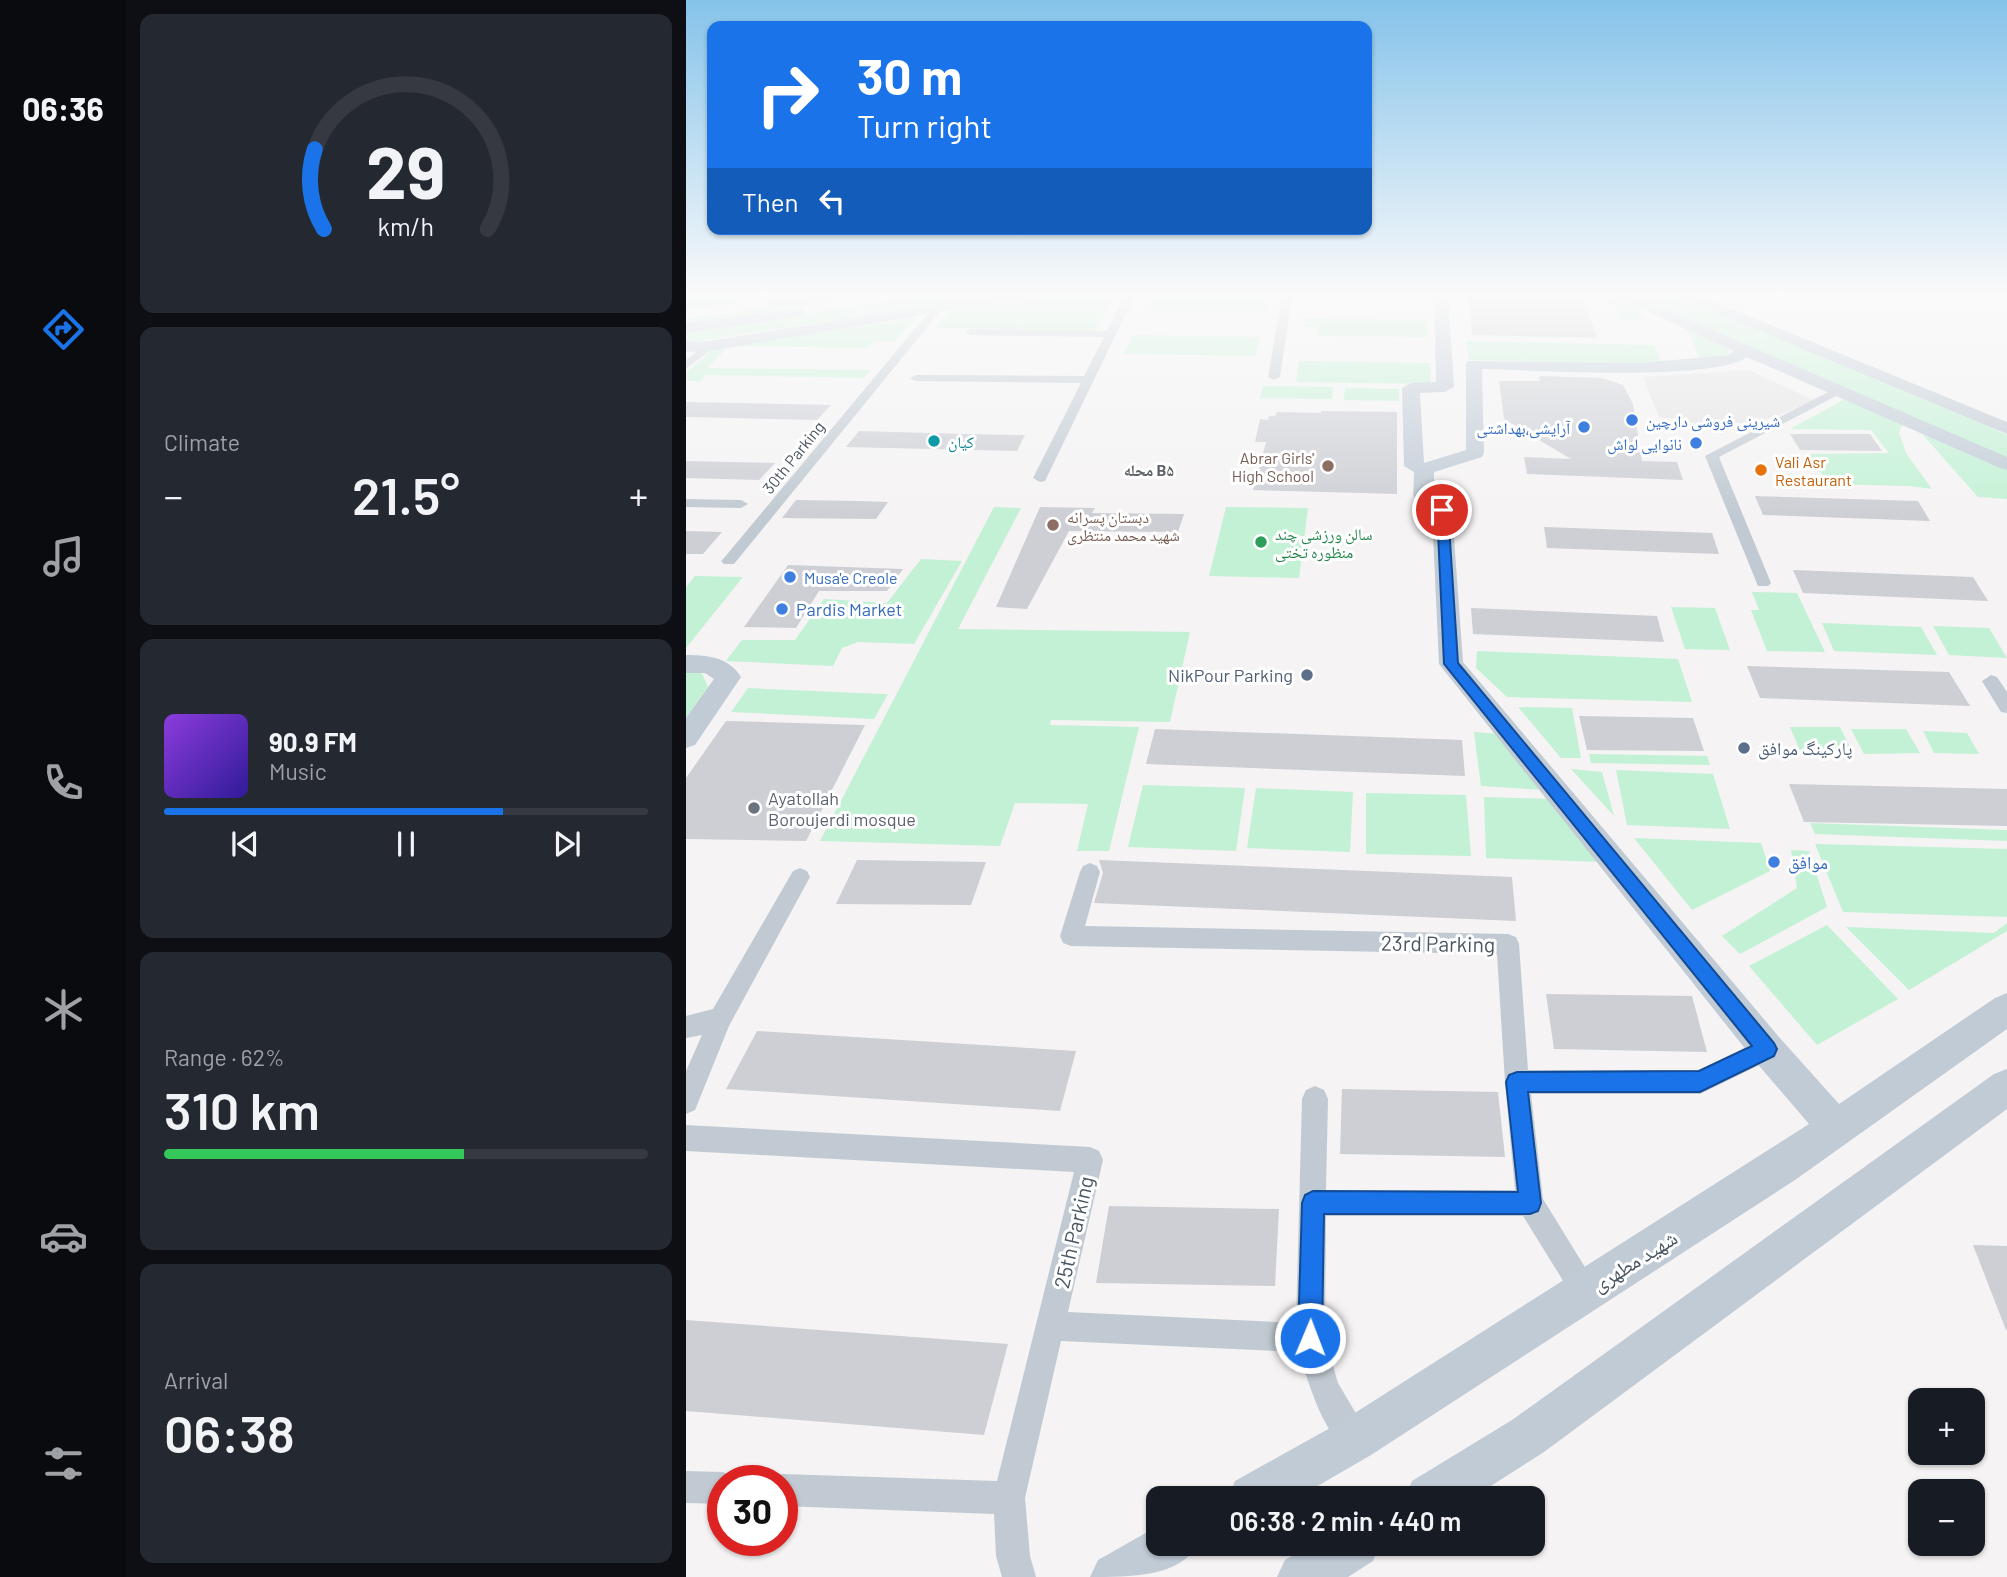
<!DOCTYPE html>
<html lang="en">
<head>
<meta charset="utf-8">
<style>
	:root { --surface:#171b24; --page:#242831; --text:#f1f3f6; --muted:#9ea1a6; --line:#363941; --accent:#1a73e8 }
	body { margin:0; font-family:Barlow,"Noto Naskh Arabic",sans-serif; background:var(--page); color:var(--text); height:100vh; display:flex; flex-direction:column; font-size:26px; white-space:nowrap }
	* { box-sizing:border-box; margin:0 }
	p { font-size:23px; color:var(--muted) }
	.icon { flex:none; width:38px; height:38px; fill:none; stroke:currentColor; stroke-width:2; stroke-linecap:round; stroke-linejoin:round }
	.map { position:relative; flex:1; overflow:hidden }
	.drawer { display:flex; flex-direction:column; gap:14px; padding:14px; background:#0d0f14; width:560px }
	.drawer>* { flex:none }
	.guide { position:absolute; left:21px; top:21px; width:665px; height:214px; border-radius:14px; box-shadow:0 2px 5px #0004; background:#1a73e8; color:#fff; overflow:hidden }
	.buttons { position:absolute; left:1222px; top:1388px; display:grid; gap:14px }
	.buttons a { display:grid; place-items:center; width:77px; height:77px; border-radius:14px; background:var(--surface); box-shadow:0 2px 5px #0004; font-size:35px }
	.speed { position:absolute; left:21px; top:1465px; display:flex; gap:14px; font-size:35px; font-weight:700; text-align:center }
	.speed>* { display:grid; place-content:center; width:91px; height:91px; border-radius:50%; background:var(--surface); box-shadow:0 2px 5px #0004; line-height:1 }
	.speed .limit { border:10px solid #d22; background:#fff; color:#111 }
	.pin { position:absolute; display:grid; place-items:center; width:60px; height:60px; color:#fff; margin:-30px; border:4px solid #fff; border-radius:50%; box-shadow:0 2px 7px #0007 }
	.me { position:absolute; width:77px; margin:-38px; rotate:1deg; stroke-linejoin:round; filter:drop-shadow(0 0 5px #0008) }
	.turn { display:flex; align-items:center; gap:24px; height:147px; padding:0 35px; font-size:32px }
	.turn .icon { width:91px; height:91px; stroke-width:2.5 }
	.turn b { display:block; font-size:49px; line-height:60px }
	.then { display:flex; align-items:center; height:66px; padding:0 35px; background:#0003; gap:14px; font-size:26px }
	.big { font-size:52px; font-weight:600; line-height:1.1 }
	.drawer .widget { flex:1; display:flex; flex-direction:column; justify-content:center; gap:10px; min-width:0; padding:0 24px; border-radius:14px; background:var(--page) }
	.drawer .dial { align-items:center; gap:0 }
	.dial svg { height:182px; overflow:visible; fill:none; stroke:var(--line); stroke-width:7; stroke-linecap:round; text-anchor:middle }
	.dial text { fill:var(--text); stroke:none }
	.song { display:flex; align-items:center; gap:21px }
	.cover { width:84px; height:84px; border-radius:10px; background:linear-gradient(135deg,hsl(270 70% 55%),hsl(250 70% 35%)) }
	.played { height:7px; border-radius:4px; background:linear-gradient(90deg,var(--accent) 70%,var(--line) 70%) }
	.keys { display:flex; justify-content:space-around; direction:ltr }
	.heat { display:flex; justify-content:space-between; align-items:center; font-size:38px; direction:ltr }
	.charge { height:10px; border-radius:5px; background:linear-gradient(90deg,#34c759 62%,var(--line) 0) }
	.trip { position:absolute; left:460px; top:1486px; width:399px; height:70px; border-radius:14px; background:var(--surface); box-shadow:0 2px 5px #0004; font-weight:600; line-height:70px; text-align:center }
	main { display:flex; flex:1; min-height:0 }
	.dock { display:flex; flex-direction:column; width:126px; justify-content:space-around; align-items:center; background:#090b0e; color:var(--muted) }
	.dock .icon { width:49px; height:49px }
	.dock .current { color:var(--accent) }
	.dock b { font-size:32px; color:var(--text) }
	.map>svg:first-child { display:block }
	.education { fill:#e6e4e5 }
	.green { fill:#c3f1d5 }
	.building { fill:#cdcfd5 }
	.lines { fill:none; stroke-linecap:round; stroke-linejoin:round }
	.street { fill:#c1cad2; fill-rule:evenodd }
	.secondary { fill:#c1cbd6; fill-rule:evenodd }
	.route { fill:#1a73e8; stroke:#114b97; stroke-width:2 }
	.shop-dot { fill:#3f7fe0; stroke:#fff; stroke-width:2.5 }
	.culture-dot { fill:#0f9aa8; stroke:#fff; stroke-width:2.5 }
	.education-dot { fill:#8d6e63; stroke:#fff; stroke-width:2.5 }
	.food-dot { fill:#e8710a; stroke:#fff; stroke-width:2.5 }
	.leisure-dot { fill:#2e9e5b; stroke:#fff; stroke-width:2.5 }
	.service-dot { fill:#5c6f8a; stroke:#fff; stroke-width:2.5 }
	.worship-dot { fill:#6b7280; stroke:#fff; stroke-width:2.5 }
	.labels { text-anchor:middle; dominant-baseline:central; stroke-width:6; stroke-linejoin:round; paint-order:stroke }
	.far-shop-label { font-size:16px; fill:#366cbe; stroke:#fff; text-anchor:start }
	.far-culture-label { font-size:16px; fill:#0d838f; stroke:#fff; text-anchor:start }
	.far-street-label { font-size:16px; fill:#4a5661; stroke:#fff }
	.far-education-label { font-size:16px; fill:#785e54; stroke:#fff; text-anchor:end }
	.far-food-label { font-size:16px; fill:#c56008; stroke:#fff; text-anchor:start }
	.far-neighbourhood-label { font-size:16px; font-weight:bold; fill:#5f6368; stroke:#fff }
	.far-leisure-label { font-size:16px; fill:#27864d; stroke:#fff; text-anchor:start }
	.shop-label { font-size:18px; fill:#366cbe; stroke:#fff; text-anchor:start }
	.service-label { font-size:18px; fill:#4e5e75; stroke:#fff; text-anchor:end }
	.worship-label { font-size:18px; fill:#5b616d; stroke:#fff; text-anchor:start }
	.near-street-label { font-size:21px; fill:#4a5661; stroke:#fff }
</style>
</head>
<body>
<main>
<nav class="dock">
<b>06:36</b>
<svg class="icon current" aria-label="directions" viewBox="0 0 24 24"><path d="M12 3l9 9-9 9-9-9zM9 14v-3h6M13 9l2 2-2 2"/></svg>
<svg class="icon" aria-label="music" viewBox="0 0 24 24"><path d="M9 18V5l10-2v13"/><circle cx="6" cy="18" r="3"/><circle cx="16" cy="16" r="3"/></svg>
<svg class="icon" aria-label="phone" viewBox="0 0 24 24"><path d="M5 4h4l2 5-3 2q2 4 5 5l2-3 5 2v4C11 20 4 13 5 4z"/></svg>
<svg class="icon" aria-label="climate" viewBox="0 0 24 24"><path d="M12 3v18M4 7l16 10M4 17L20 7"/></svg>
<svg class="icon" aria-label="car" viewBox="0 0 24 24"><path d="M5 17H2v-5l4-1 3-4h7l3 4 3 1v5h-3M9 17h6M6 11h13"/><circle cx="7" cy="17" r="2"/><circle cx="17" cy="17" r="2"/></svg>
<svg class="icon" aria-label="filters" viewBox="0 0 24 24"><path d="M4 7h16M4 17h16"/><circle cx="9" cy="7" r="2"/><circle cx="15" cy="17" r="2"/></svg>
</nav>
<section class="drawer">
<div class="widget dial"><svg viewBox="0 0 100 80">
<path d="M14 69A42 42 0 1 1 86 69"/>
<path d="M14 69A42 42 0 0 1 10 34" stroke="#1a73e8"/>
<text x="50" y="56" font-size="32" font-weight="700">29</text>
<text x="50" y="72" font-size="11">km/h</text>
</svg></div>
<div class="widget"><p>Climate</p>
<div class="heat"><a>−</a><b class="big">21.5°</b><a>+</a></div>
</div>
<div class="widget">
<div class="song"><i class="cover"></i><div><b>90.9 FM</b><p>Music</p></div></div>
<div class="played"></div>
<div class="keys"><svg class="icon" aria-label="previous" viewBox="0 0 24 24"><path d="M18 5L8 12l10 7zM5 5v14"/></svg><svg class="icon" aria-label="pause" viewBox="0 0 24 24"><path d="M8 5v14M16 5v14"/></svg><svg class="icon" aria-label="next" viewBox="0 0 24 24"><path d="M6 5l10 7-10 7zM19 5v14"/></svg></div>
</div>
<div class="widget"><p>Range · 62%</p><b class="big">310 km</b><div class="charge"></div></div>
<div class="widget"><p>Arrival</p><b class="big">06:38</b></div>
</section>
<div class="map">
<svg width="1321" height="1577" viewBox="0 0 1321 1577">
	<rect width="100%" height="100%" fill="#f5f3f3"/>
	<path class="education" d="M1063,370L1129,401L1057,428L992,427L989,419L973,417L957,377Z"/>
	<path class="green" d="M11,295H128L0,310V296Z
		M172,295H199L0,323V319Z
		M241,295H311L0,343V332Z
		M353,295H431L408,331L248,328L263,312L272,309Z
		M919,295L954,308L959,320H934L929,305L922,304Z
		M944,295H989L1297,424L1321,435V459Z
		M465,296L584,297L580,314L458,313Z
		M232,317L209,341H189L181,348L42,346Z
		M619,318L740,320L742,337L631,336V327H618Z
		M1001,329L1042,346L1043,354L1014,359Z
		M447,335L574,337L569,356L438,354Z
		M780,341L968,345L976,364L783,360Z
		M27,349H40L21,368L185,370L178,378L20,375L13,382L0,380V373Z
		M613,361L744,363L745,384L610,382Z
		M577,386L647,387L646,399L574,398Z
		M659,388L713,389V401L658,400Z
		M1157,400L1168,401L1217,424L1213,432L1220,453L1246,489L1224,486L1142,484L1123,454L1203,453L1185,430L1104,429Z
		M1242,432L1321,467V499L1292,497L1237,435Z
		M308,507L335,508L272,629L504,632L484,722L365,720L364,725L453,727L423,851H391L402,804L329,803L314,846L134,841Z
		M540,507L622,508L613,578L523,576Z
		M235,559L276,561L228,644L172,642L156,648L147,666L40,661L56,640H109L138,599L201,603Z
		M9,576L57,577L0,648V587Z
		M1066,592L1111,593L1139,652L1081,651L1065,610H1073Z
		M985,607L1029,608L1044,650L999,649Z
		M1136,623L1235,627L1251,655L1148,651Z
		M1247,626L1303,628L1321,658L1263,655Z
		M791,651L992,659L1006,702L821,697L790,668Z
		M0,669H14L22,687L0,718Z
		M62,688L196,694H202L188,719L45,712Z
		M832,707L886,708L895,758H875Z
		M1104,727H1154L1166,751H1114Z
		M1165,729H1220L1234,753L1178,754Z
		M1237,731L1281,733L1293,754L1248,753Z
		M788,732L814,734L860,790L795,786Z
		M903,754L1021,756L1024,765L905,763Z
		M885,769L916,772L928,816Z
		M930,770L1027,774L1044,829L941,825Z
		M457,785L559,788L550,851L442,847Z
		M570,788L667,792L664,852L561,848Z
		M680,793L780,795L785,856L680,854Z
		M798,797L866,799L916,862L800,858Z
		M1124,823L1321,830V841L1129,834Z
		M948,838L1075,843L1084,871L1006,910Z
		M1129,844L1321,849V917L1157,912Z
		M1105,850L1123,851L1141,907L1054,954L1036,936L1111,888Z
		M1321,923V931L1223,990L1160,927L1308,933Z
		M1141,925L1212,999L1131,1045L1063,966Z"/>
	<path class="building" d="M782,295H897L911,338L786,335Z
		M853,376L916,378L937,385L947,404L956,461L991,462L997,480L841,474L838,457L885,459L818,419L813,381H854Z
		M0,402L145,405L131,420L0,417Z
		M635,411L711,412V494L567,490L580,442H569L574,419L582,420L583,416H589L591,412L635,413Z
		M173,431L279,434L339,435L331,451L160,447Z
		M1104,434H1184L1196,451L1114,450Z
		M0,461L89,463L73,480L0,478Z
		M1069,496L1232,501L1244,521L1077,515Z
		M110,500L172,501L202,502L190,519L96,518Z
		M354,507L409,508L406,513L498,514L492,532L383,531L341,609L310,607Z
		M858,527L1026,533L1033,554L861,548Z
		M0,531L36,532L17,554H0Z
		M102,565L217,569L201,591H133L110,628L58,627Z
		M1107,570L1287,577L1302,601L1117,593Z
		M785,608L971,616L978,642L787,634Z
		M1061,666L1263,672L1284,706L1074,698Z
		M893,716L1007,718L1018,751L901,750Z
		M40,721L179,725L120,841L0,839V778Z
		M469,729L776,740L779,776L460,764Z
		M1103,784L1321,789V826L1118,822Z
		M171,860L300,862L285,905L150,904Z
		M413,860L826,877L830,921L408,903L417,873Z
		M860,994L1006,996L1021,1052L868,1049Z
		M71,1031L390,1051L374,1111L40,1089Z
		M656,1089L812,1092L819,1157L654,1154Z
		M423,1206L593,1209L589,1286L410,1283Z
		M1287,1245L1321,1246V1330H1320Z
		M0,1320L322,1344L298,1435L0,1411Z"/>
	<g class="lines">
		<path class="street" d="M439,295H449L359,481L354,482L347,478L395,383L230,381L224,378L230,375L398,376L418,337L284,335L279,332L284,329L421,331Z
			M596,295H606L594,377L588,380L582,377Z
			M247,307L256,309L48,564H38L35,561L38,558Z
			M20,344L30,346L0,369V360Z
			M1148,389L1158,392L1033,457L1085,583L1082,586H1072L1019,456Z
			M0,499L55,500L62,504L55,508L0,507Z
			M1305,675L1311,677L1321,692V713L1315,712L1296,681Z
			M404,863L411,866L414,872L399,926L822,934L830,937L833,944L842,1070H1013L1081,1037L1090,1041L1093,1049L1090,1057L1014,1094H845L857,1199L913,1290L909,1300L899,1304L889,1300L837,1216H640L639,1338L652,1383L685,1439L680,1450L669,1455C639,1442 622,1382 613,1352L375,1341L339,1498L344,1556L350,1577H316L310,1556L308,1514L96,1506V1480H84L96,1474L311,1481L388,1172L0,1151V1125L404,1147L413,1151L417,1160L382,1312L610,1323L616,1099L620,1090L629,1086L638,1090L642,1099L640,1190H829L819,1082L811,954L385,946L377,943L374,936L394,872L397,866Z
			M114,868L121,871L124,877L43,1026L9,1110L0,1114V1071L16,1035L0,1038V1016L27,1009L107,871Z
			M0,1471L37,1472L48,1477L50,1480H37V1504L0,1503Z"/>
		<path class="secondary" d="M120,295H157L150,299L87,308L80,304L87,300Z
			M305,295H338L331,299L24,351L0,352V342L24,341Z
			M748,295H762L768,387L759,392L734,393L738,463L780,450V364L782,361L956,363L1042,355L1048,351L926,295H945L1321,457V470L1314,468L1061,357C1028,382 845,370 796,369L798,453L796,457L748,472V500L763,506L766,510L777,662L1093,1037L1153,1104L1309,998L1321,993V1029L1109,1180L685,1455L611,1498H542L549,1481L653,1423L1123,1124L1069,1061L753,664L746,513C722,504 728,496 728,472L718,466L716,388L725,383L750,382Z
			M993,295H1012L1321,422V434L995,298Z
			M112,308L117,310L120,313L117,316L0,333V323Z
			M0,655C21,655 43,657 55,677L9,745L0,748V718L28,679L19,673H0Z
			M1321,1069V1109L858,1452L786,1498H719L726,1481L826,1420L1308,1074Z
			M472,1526V1544H511C496,1577 443,1577 404,1577L412,1560Z
			M625,1544H694L687,1561L662,1577H591L599,1560Z"/>
	</g>
	<linearGradient id="sky" x2="0" y2="1"><stop stop-color="#85c3ea"/><stop offset="0.57" stop-color="#fafafa"/><stop offset="1" stop-color="#fafafa" stop-opacity="0"/></linearGradient>
	<rect width="1321" height="516" fill="url(#sky)"/>
	<path class="route" d="M756,507L762,510L772,663L1088,1043L1091,1049L1088,1056L1014,1092H842L855,1203L852,1211L844,1214H638L636,1338L633,1347L624,1350L615,1347L612,1338L616,1203L619,1195L627,1191L832,1192L820,1082L823,1075L831,1072L1013,1071L1066,1046L758,664L751,510Z"/>
	<g class="shop-dot">
		<circle cx="946" cy="420" r="7"/>
		<circle cx="898" cy="427" r="7"/>
		<circle cx="1010" cy="443" r="7"/>
		<circle cx="104" cy="577" r="7"/>
		<circle cx="96" cy="609" r="7"/>
		<circle cx="1088" cy="862" r="7"/>
	</g>
	<circle class="culture-dot" cx="248" cy="441" r="7"/>
	<g class="education-dot">
		<circle cx="642" cy="466" r="7"/>
		<circle cx="367" cy="525" r="7"/>
	</g>
	<circle class="food-dot" cx="1075" cy="470" r="7"/>
	<circle class="leisure-dot" cx="575" cy="542" r="7"/>
	<g class="service-dot">
		<circle cx="621" cy="675" r="7"/>
		<circle cx="1058" cy="748" r="7"/>
	</g>
	<circle class="worship-dot" cx="68" cy="808" r="7"/>
	<g class="labels">
		<g class="far-shop-label">
			<text x="960" y="420">شیرینی فروشی دارچین</text>
			<text x="884" y="427" text-anchor="end">آرایشی،بهداشتی</text>
			<text x="996" y="443" text-anchor="end">نانوایی لواش</text>
			<text x="118" y="577">Musa'e Creole</text>
		</g>
		<g class="far-culture-label">
			<text x="262" y="441">کیان</text>
		</g>
		<g class="far-street-label">
			<text transform="translate(107 457) rotate(-51)">30th Parking</text>
		</g>
		<g class="far-education-label">
			<text x="628" y="457">Abrar Girls'<tspan x="628" dy="18">High School</tspan></text>
			<text x="381" y="516" text-anchor="start">دبستان پسرانه<tspan x="381" dy="18">شهید محمد منتظری</tspan></text>
		</g>
		<g class="far-food-label">
			<text x="1089" y="461">Vali Asr<tspan x="1089" dy="18">Restaurant</tspan></text>
		</g>
		<g class="far-neighbourhood-label">
			<text x="463" y="469">محله B۵</text>
		</g>
		<g class="far-leisure-label">
			<text x="589" y="533">سالن ورزشی چند<tspan x="589" dy="18">منظوره تختی</tspan></text>
		</g>
		<g class="shop-label">
			<text x="110" y="609">Pardis Market</text>
			<text x="1102" y="862">موافق</text>
		</g>
		<g class="service-label">
			<text x="607" y="675">NikPour Parking</text>
			<text x="1072" y="748" text-anchor="start">پارکینگ موافق</text>
		</g>
		<g class="worship-label">
			<text x="82" y="798">Ayatollah<tspan x="82" dy="21">Boroujerdi mosque</tspan></text>
		</g>
		<g class="near-street-label">
			<text transform="translate(752 943) rotate(1)">23rd Parking</text>
			<text transform="translate(387 1232) rotate(-77)">25th Parking</text>
			<text transform="translate(948 1260) rotate(-32)">شهید مطهری</text>
		</g>
	</g>
</svg>
<div class="buttons">
<a>+</a>
<a>−</a>
</div>
<div class="speed"><div class="limit">30</div></div>
<div class="pin" style="left:756px;top:510px;background:#d93025"><svg class="icon" aria-label="arrive" viewBox="0 0 24 24"><path d="M6 21V4h12l-3 4 3 4H6"/></svg></div>
<svg class="me" style="left:624px;top:1338px" viewBox="-20 -20 40 40"><circle r="17" fill="#1a73e8" stroke="#fff" stroke-width="3"/><path d="M0-11L8 9 0 5-8 9z" fill="#fff"/></svg>
<div class="trip">06:38 · 2 min · 440 m</div>
<div class="guide">
<div class="turn"><svg class="icon" aria-label="right" viewBox="0 0 24 24"><path d="M7 20v-9h11M14 6l5 5-5 5"/></svg><div><b>30 m</b>Turn right</div></div>
<div class="then">Then<svg class="icon" aria-label="left" viewBox="0 0 24 24"><path d="M17 20v-9H6M10 6l-5 5 5 5"/></svg></div>
</div>
</div>
</main>
</body>
</html>
